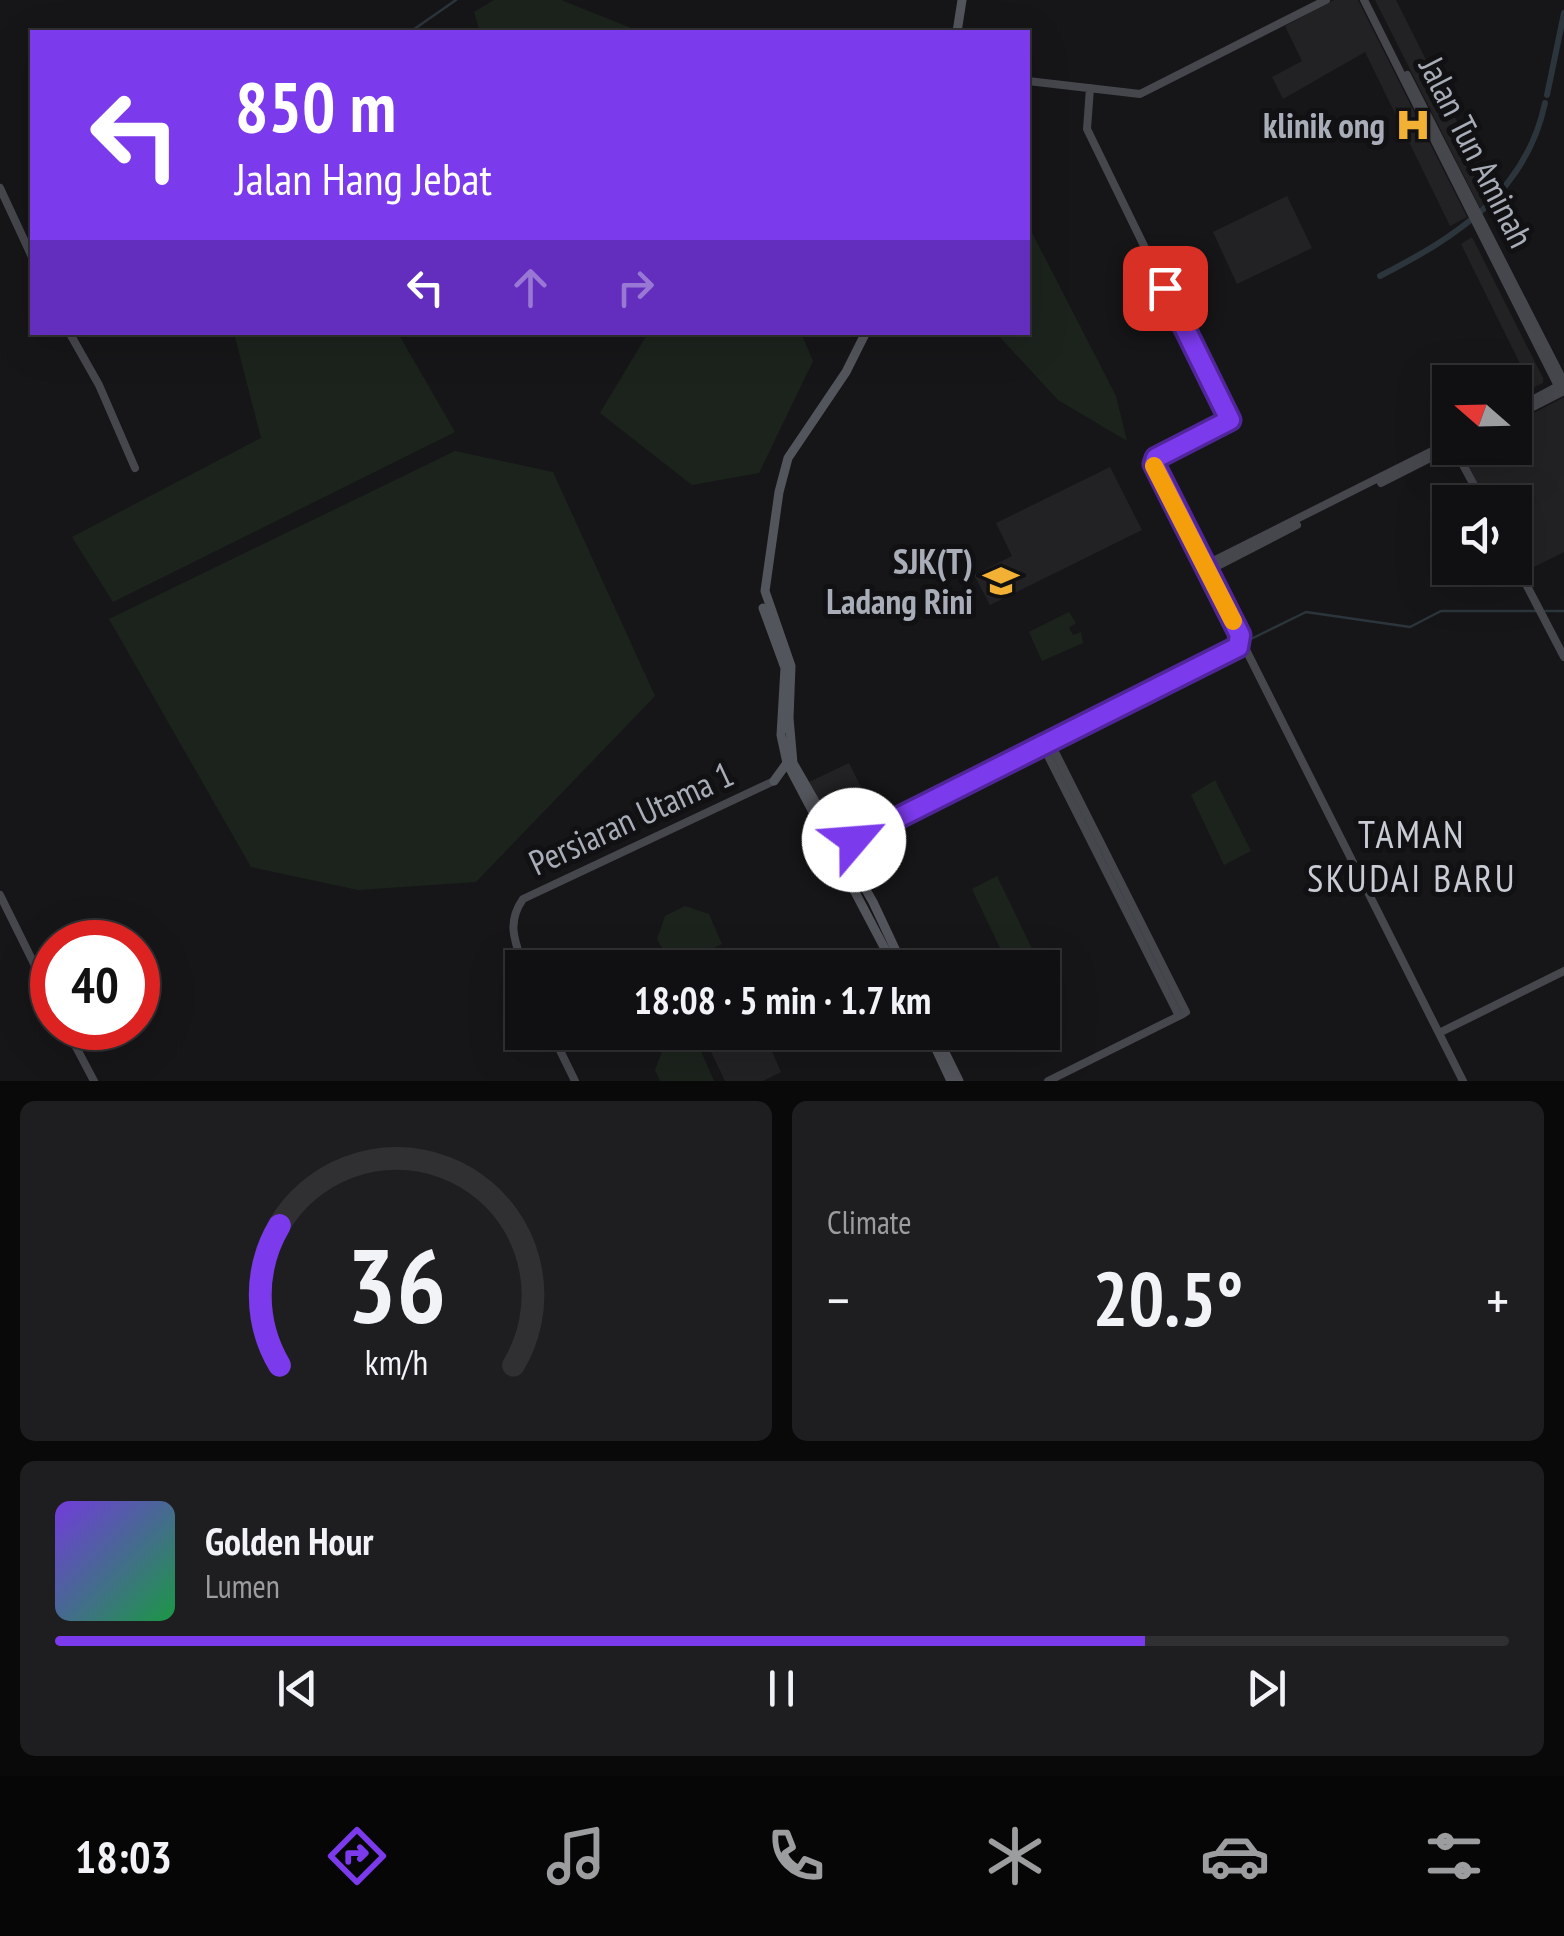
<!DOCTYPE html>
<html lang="en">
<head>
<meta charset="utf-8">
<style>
	:root { --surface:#101012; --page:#1e1e20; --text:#f1f3f6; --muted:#9c9d9f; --line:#303032; --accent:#7c3aed }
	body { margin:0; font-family:"PT Sans Narrow",sans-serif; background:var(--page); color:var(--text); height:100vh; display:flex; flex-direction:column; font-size:38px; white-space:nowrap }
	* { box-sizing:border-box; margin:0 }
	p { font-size:32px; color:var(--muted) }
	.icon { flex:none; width:55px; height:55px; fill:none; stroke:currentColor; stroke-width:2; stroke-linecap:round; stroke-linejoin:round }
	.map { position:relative; height:1081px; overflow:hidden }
	.details { display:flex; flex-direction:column; gap:20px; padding:20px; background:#09090a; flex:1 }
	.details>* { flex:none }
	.top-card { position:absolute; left:30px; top:30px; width:1000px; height:305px; border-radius:0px; box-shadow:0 10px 40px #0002,0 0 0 2px var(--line); background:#7c3aed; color:#fff; overflow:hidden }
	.needle { width:65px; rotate:290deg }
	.fabs { position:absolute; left:1432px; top:365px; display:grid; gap:20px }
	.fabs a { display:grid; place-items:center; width:100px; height:100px; border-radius:0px; background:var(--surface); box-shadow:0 10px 40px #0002,0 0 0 2px var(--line); font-size:50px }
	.speed { position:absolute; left:30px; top:920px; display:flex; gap:20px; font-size:50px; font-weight:700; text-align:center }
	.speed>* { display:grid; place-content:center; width:130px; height:130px; border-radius:50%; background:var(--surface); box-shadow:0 10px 40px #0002,0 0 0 2px var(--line); line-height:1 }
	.speed .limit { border:15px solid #d22; background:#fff; color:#111 }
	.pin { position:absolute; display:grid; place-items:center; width:85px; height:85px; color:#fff; margin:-42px; border-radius:20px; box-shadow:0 5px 15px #0006 }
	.me { position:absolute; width:110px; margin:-55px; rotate:63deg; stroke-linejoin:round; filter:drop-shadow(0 0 8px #0008) }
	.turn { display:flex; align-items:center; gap:35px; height:210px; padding:0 40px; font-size:45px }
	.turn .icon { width:130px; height:130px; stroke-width:2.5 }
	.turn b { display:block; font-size:70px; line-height:85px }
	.lanes { display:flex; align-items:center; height:95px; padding:0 40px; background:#0003; justify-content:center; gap:50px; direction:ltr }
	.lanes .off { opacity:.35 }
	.big { font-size:75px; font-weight:700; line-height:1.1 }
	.details .card { flex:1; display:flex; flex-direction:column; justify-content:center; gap:15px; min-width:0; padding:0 35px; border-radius:15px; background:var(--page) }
	.details .dial { align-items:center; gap:0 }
	.dial svg { height:260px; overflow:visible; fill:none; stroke:var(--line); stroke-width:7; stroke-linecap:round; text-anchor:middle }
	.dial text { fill:var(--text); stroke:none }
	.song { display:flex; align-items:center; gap:30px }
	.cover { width:120px; height:120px; border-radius:15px; background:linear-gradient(135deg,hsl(260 70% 55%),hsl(140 70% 35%)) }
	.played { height:10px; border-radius:5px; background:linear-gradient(90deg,var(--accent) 75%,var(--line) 75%) }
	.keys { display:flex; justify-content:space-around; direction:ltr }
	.heat { display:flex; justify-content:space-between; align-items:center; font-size:55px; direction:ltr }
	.details .tiles { flex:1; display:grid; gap:20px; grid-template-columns:1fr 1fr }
	.card:last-child { grid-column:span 2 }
	.trip { position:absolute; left:505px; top:950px; width:555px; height:100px; border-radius:0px; background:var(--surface); box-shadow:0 10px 40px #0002,0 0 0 2px var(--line); font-weight:700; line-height:100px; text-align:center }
	.tabs { display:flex; height:160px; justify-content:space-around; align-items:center; background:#060607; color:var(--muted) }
	.tabs .icon { width:70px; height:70px }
	.tabs .active { color:var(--accent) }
	.tabs b { font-size:45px; color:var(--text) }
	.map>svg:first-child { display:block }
	.built { fill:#222225 }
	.green { fill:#1c231d }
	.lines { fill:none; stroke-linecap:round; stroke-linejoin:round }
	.stream { stroke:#2c353c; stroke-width:2.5 }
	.river { stroke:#2c353c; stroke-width:6 }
	.secondary { stroke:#45474d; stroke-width:8 }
	.primary { stroke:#53555c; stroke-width:9 }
	.route-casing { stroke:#51269a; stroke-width:25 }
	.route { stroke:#7c3aed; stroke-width:18 }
	.slow { stroke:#f59e0b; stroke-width:18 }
	.labels { text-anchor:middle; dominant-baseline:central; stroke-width:10; stroke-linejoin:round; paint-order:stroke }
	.poi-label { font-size:35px; font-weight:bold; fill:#a8adb8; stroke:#111113; text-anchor:end }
	.street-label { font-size:35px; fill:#a8adb8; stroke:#111113 }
	.neighbourhood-label { font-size:38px; letter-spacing:2.5px; fill:#c9ccd4; stroke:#111113 }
</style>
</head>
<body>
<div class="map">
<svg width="1564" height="1081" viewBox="0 0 1564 1081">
	<rect width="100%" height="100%" fill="#161618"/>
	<path class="built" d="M1334,0H1358L1467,217L1450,226L1365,52L1283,99L1272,77L1302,61L1285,26Z
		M1375,0H1396L1495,197L1480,208Z
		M1287,196L1312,248L1237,284L1213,232Z
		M1472,237L1543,378V383L1532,388L1461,244Z
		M1564,397V552L1524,572L1515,554V502H1487L1462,455L1468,448H1515V423Z
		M1110,467L1142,530L990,605L974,575L1012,556L996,523Z
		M849,763L864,793L826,811L809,782Z
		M702,1033H764L781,1072L763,1081H725Z"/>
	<path class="green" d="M494,0H561L641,32H480L474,12Z
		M1028,225L1116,396L1127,441L1058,400L996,333L1028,332Z
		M234,333H398L455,432L113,602L72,537L261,438Z
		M648,333H801L813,361L759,473L692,485L600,413Z
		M455,451L553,472L655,696L476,882L358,890L251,867L109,619Z
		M1069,612L1076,623L1069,628L1073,635L1081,632L1083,643L1042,661L1029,632Z
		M1215,780L1251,851L1224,865L1191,795Z
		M864,793L880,823L853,838L834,831L826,811Z
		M997,876L1037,959L1009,967L972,889Z
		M685,906L709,914L722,944L673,967L657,939L665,916Z
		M694,1035L714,1081H660L655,1070L663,1049Z"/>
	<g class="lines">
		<path class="stream" d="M410,32L456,0
			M1545,611H1564
			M1249,640L1306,612L1410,627L1441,611H1536"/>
		<path class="river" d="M1547,95L1564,13
			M1380,276C1456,237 1526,193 1545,103"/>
		<path class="secondary" d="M1364,0L1561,392
			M1407,75L1564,382
			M1028,81L1140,94L1326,0
			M1090,88L1087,129L1229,420L1156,458L1155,469L1463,1081
			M0,188L32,257
			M69,332L99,385L135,468
			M1515,409L1560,385
			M1515,416L1564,391
			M1446,431L1450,432
			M1454,448L1483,502
			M1381,483L1450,448
			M1515,563L1564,657
			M1205,565L1450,442
			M1208,571L1297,525
			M1050,742L1186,1012
			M1043,746L1179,1016
			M838,849L1246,646
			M0,895L52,1000
			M524,968C515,942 506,923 523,899L774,781
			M66,1028L94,1081
			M551,1032L575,1081
			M1439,1033L1564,971
			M1048,1081L1183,1014"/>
		<path class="primary" d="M957,32L962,0
			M866,332L846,372L788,458L779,492L765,591L791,666L789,718L793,763L873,902L904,968
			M763,608L785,668L781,735L787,763L895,968
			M774,781L787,763
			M835,835L854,840L852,865
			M928,1032L951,1081
			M935,1032L959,1081"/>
	</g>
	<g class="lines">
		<defs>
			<path id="route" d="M854,840L1238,647L1240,635L1154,464L1156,458L1230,420L1165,288"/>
		</defs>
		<use href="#route" class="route-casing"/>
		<use href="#route" class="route"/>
		<path class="slow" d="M1154,466L1233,621"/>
	</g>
	<defs>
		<symbol id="hospital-bare" viewBox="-9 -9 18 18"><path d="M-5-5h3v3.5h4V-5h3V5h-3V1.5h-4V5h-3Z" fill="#f2b134" stroke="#111113" stroke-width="2.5" paint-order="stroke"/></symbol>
		<symbol id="school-bare" viewBox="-9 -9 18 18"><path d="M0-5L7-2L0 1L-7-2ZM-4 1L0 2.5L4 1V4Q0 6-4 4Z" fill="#f2b134" stroke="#111113" stroke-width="2.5" paint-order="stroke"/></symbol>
	</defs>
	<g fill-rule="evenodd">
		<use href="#hospital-bare" x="1388" y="100" width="50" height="50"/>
		<use href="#school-bare" x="976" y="556" width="50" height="50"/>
	</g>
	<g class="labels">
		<g class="poi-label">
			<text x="1385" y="125">klinik ong</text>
			<text x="973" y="561">SJK(T)<tspan x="973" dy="40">Ladang Rini</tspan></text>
		</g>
		<g class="street-label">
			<text transform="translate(1477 152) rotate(63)">Jalan Tun Aminah</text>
			<text transform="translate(631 818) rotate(-25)">Persiaran Utama 1</text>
		</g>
		<g class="neighbourhood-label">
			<text x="1412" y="833">TAMAN<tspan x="1412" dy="44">SKUDAI BARU</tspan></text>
		</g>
	</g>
</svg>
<div class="fabs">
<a><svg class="needle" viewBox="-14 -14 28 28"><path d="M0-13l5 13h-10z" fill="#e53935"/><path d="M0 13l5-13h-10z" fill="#9c9d9f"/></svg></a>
<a><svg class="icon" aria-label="sound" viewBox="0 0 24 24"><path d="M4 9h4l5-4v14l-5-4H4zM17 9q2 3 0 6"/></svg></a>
</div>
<div class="speed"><div class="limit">40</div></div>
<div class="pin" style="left:1165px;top:288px;background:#d93025"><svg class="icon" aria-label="arrive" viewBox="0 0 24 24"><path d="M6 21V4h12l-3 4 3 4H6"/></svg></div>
<svg class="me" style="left:854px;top:840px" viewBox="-20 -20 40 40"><circle r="19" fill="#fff"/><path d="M0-13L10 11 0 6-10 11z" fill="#7c3aed"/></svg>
<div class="trip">18:08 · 5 min · 1.7 km</div>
<div class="top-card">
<div class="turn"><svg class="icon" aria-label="left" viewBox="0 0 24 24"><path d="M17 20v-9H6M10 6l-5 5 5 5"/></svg><div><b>850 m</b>Jalan Hang Jebat</div></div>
<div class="lanes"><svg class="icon" aria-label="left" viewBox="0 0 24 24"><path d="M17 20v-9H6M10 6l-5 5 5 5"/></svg><svg class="icon off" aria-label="ahead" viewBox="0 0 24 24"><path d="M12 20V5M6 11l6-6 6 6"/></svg><svg class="icon off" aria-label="right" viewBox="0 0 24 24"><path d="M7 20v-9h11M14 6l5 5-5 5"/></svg></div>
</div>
</div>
<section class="details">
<div class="tiles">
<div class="card dial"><svg viewBox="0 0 100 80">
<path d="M14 69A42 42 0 1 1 86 69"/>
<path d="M14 69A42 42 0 0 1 14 26" stroke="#7c3aed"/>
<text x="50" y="56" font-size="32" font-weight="700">36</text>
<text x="50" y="72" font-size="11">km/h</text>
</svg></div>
<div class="card"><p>Climate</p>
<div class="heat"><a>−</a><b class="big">20.5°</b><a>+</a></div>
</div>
<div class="card">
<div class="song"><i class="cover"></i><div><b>Golden Hour</b><p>Lumen</p></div></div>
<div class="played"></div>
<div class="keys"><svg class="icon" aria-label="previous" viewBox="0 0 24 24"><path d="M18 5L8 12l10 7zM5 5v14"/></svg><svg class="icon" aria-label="pause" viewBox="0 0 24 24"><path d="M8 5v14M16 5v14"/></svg><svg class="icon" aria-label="next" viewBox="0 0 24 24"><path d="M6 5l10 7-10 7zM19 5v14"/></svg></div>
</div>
</div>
</section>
<nav class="tabs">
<b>18:03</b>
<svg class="icon active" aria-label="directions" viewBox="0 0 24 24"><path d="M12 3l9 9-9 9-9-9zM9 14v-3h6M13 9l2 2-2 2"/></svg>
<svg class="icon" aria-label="music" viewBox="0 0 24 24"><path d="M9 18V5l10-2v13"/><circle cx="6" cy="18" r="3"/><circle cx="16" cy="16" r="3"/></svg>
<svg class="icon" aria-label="phone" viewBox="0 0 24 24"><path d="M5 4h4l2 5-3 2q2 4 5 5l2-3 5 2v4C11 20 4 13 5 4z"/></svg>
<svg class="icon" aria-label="climate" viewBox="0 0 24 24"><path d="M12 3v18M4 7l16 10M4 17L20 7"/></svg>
<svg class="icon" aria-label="car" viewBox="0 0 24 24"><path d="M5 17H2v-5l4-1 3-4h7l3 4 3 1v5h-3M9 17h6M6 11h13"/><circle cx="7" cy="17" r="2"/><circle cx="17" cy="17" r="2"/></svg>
<svg class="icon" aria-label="filters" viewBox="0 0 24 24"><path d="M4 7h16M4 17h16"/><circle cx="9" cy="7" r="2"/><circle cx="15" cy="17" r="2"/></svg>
</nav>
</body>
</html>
